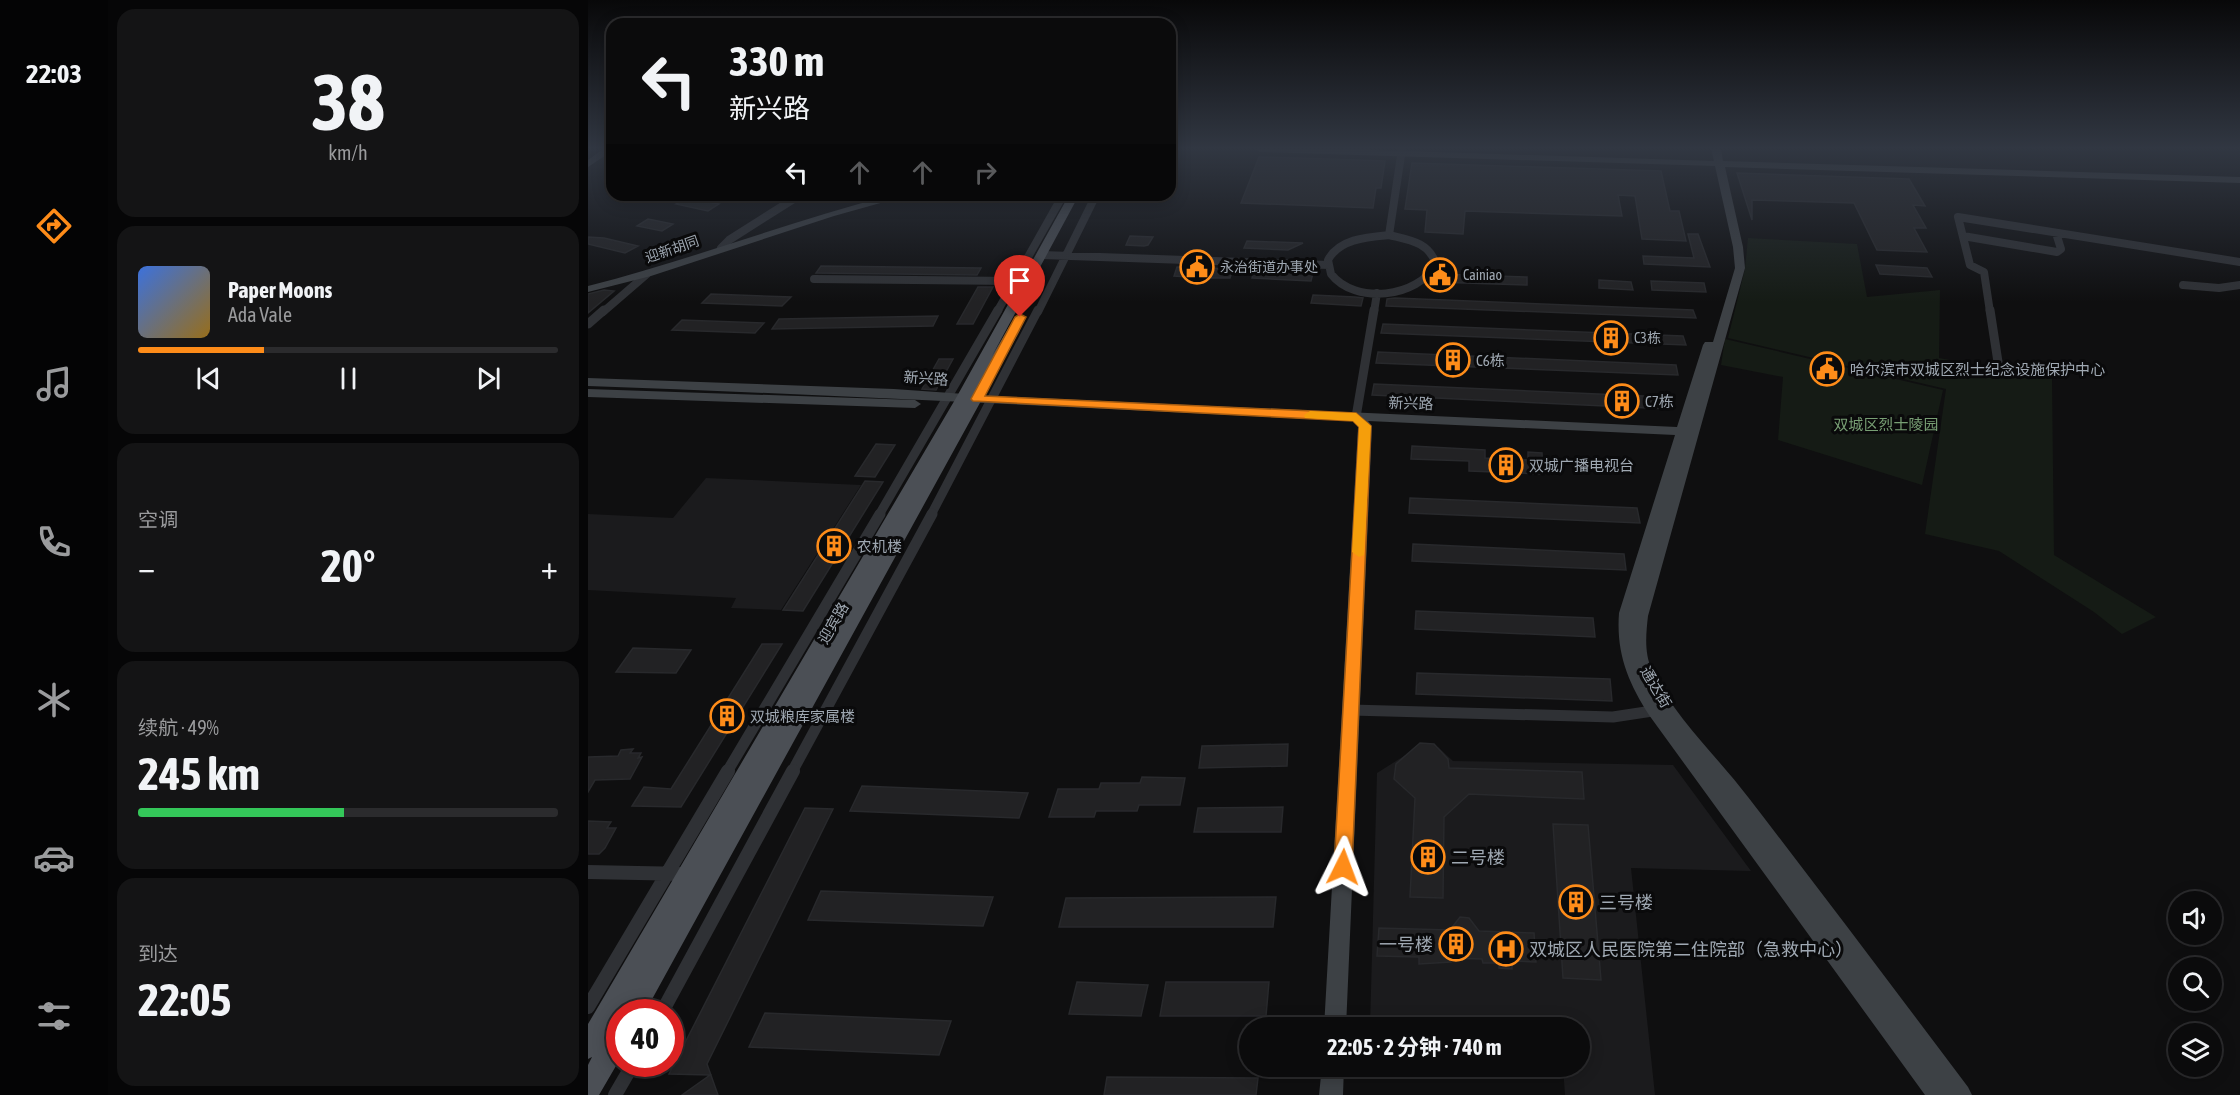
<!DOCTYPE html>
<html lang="zh">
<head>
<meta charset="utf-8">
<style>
	:root { --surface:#0b0b0c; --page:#141415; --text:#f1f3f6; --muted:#9a9b9d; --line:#2b2b2d; --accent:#fe8c19 }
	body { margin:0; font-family:"Asap Condensed","Noto Sans SC",sans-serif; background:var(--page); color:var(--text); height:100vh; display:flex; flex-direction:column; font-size:22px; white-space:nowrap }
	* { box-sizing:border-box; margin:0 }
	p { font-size:20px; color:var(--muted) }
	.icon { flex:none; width:33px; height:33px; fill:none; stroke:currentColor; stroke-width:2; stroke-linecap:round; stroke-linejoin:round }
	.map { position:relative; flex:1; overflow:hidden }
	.sheet { display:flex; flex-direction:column; gap:9px; padding:9px; background:#060607; width:480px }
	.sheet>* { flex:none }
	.hud { position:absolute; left:18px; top:18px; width:570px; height:183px; border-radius:18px; box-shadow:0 3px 15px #0003,0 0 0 2px var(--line); background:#0b0b0c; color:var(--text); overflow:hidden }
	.buttons { position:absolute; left:1580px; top:891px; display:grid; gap:12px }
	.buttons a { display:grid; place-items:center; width:54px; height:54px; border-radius:50%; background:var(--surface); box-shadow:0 3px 15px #0003,0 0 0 2px var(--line); font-size:30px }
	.speed { position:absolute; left:18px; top:999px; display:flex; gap:12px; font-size:30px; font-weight:700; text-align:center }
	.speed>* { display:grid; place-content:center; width:78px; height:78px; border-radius:50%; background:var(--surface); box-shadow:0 3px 15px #0003,0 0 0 2px var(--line); line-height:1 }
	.speed .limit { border:9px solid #d22; background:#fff; color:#111 }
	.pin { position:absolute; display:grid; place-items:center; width:51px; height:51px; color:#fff; margin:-62px -26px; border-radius:50% 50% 50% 0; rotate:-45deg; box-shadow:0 0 6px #0007 }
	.pin .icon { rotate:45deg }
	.me { position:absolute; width:66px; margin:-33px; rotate:3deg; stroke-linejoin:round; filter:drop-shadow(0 0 4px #0008) }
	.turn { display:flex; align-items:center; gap:21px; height:126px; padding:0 24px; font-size:27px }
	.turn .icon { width:78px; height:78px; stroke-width:2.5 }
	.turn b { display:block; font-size:42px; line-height:51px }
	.lanes { display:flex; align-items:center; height:57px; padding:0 24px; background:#0003; justify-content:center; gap:30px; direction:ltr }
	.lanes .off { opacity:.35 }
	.big { font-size:45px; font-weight:700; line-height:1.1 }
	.sheet .widget { flex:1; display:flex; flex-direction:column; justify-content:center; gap:9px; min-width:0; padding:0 21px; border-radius:18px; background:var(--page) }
	.sheet .dial { align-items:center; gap:0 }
	.dial b { font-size:78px; line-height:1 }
	.song { display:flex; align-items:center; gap:18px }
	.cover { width:72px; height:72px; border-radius:9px; background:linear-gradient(135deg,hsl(220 70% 55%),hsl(40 70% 35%)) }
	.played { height:6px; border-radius:3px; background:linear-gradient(90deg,var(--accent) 30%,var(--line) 30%) }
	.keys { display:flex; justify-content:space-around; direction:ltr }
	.heat { display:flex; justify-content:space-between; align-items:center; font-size:33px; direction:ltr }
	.charge { height:9px; border-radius:4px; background:linear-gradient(90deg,#34c759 49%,var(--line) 0) }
	.trip { position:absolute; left:651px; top:1017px; width:351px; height:60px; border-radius:30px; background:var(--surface); box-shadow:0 3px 15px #0003,0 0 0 2px var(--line); font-weight:700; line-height:60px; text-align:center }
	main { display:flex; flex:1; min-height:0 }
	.menu { display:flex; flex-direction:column; width:108px; justify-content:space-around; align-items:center; background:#040405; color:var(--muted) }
	.menu .icon { width:42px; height:42px }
	.menu .active { color:var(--accent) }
	.menu b { font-size:27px; color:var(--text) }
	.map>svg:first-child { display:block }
	.built { fill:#1b1b1d }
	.green { fill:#151b15 }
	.building { fill:#222224; stroke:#28292c; stroke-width:1.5 }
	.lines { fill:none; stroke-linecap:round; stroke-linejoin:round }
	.street-far3 { stroke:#2f3135; stroke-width:8 }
	.street-far2 { stroke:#2f3135; stroke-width:9 }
	.street-far1 { stroke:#2f3135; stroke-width:11 }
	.street { stroke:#2f3135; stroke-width:14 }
	.secondary { fill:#3d4145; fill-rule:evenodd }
	.primary { fill:#4b4f55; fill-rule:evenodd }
	.route { fill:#fe8c19; stroke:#a55b10; stroke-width:1.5 }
	.slow { fill:#f59e0b }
	.labels { text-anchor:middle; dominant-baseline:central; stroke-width:6; stroke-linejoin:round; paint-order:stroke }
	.far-street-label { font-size:14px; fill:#9fa8b2; stroke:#0a0a0b }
	.far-poi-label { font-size:14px; fill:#9fa8b2; stroke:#0a0a0b; text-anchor:start }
	.poi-label { font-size:15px; fill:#9fa8b2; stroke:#0a0a0b; text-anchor:start }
	.street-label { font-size:15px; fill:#9fa8b2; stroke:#0a0a0b }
	.park-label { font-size:15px; fill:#789f74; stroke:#0a0a0b }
	.near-poi-label { font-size:18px; fill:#9fa8b2; stroke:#0a0a0b; text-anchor:start }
</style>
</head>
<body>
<main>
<nav class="menu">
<b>22:03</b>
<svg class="icon active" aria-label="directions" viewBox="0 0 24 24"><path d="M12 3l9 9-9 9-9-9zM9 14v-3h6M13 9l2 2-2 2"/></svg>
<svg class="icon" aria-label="music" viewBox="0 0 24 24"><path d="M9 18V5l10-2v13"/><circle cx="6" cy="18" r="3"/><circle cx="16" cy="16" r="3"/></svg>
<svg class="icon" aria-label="phone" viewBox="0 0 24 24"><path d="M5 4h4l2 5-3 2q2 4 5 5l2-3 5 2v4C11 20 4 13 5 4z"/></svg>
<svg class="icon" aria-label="climate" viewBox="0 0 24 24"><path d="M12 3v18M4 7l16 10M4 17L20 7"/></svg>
<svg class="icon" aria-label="car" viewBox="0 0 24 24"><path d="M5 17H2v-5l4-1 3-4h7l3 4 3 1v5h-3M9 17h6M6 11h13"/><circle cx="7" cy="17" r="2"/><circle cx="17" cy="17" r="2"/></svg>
<svg class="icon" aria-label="filters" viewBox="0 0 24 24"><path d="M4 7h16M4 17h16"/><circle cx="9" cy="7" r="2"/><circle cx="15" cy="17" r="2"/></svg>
</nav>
<section class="sheet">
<div class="widget dial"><b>38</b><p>km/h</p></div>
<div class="widget">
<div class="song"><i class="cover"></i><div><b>Paper Moons</b><p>Ada Vale</p></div></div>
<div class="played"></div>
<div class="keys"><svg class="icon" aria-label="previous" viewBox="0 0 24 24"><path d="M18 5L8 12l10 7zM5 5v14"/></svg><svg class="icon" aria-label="pause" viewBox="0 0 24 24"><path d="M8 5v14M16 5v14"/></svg><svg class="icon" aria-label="next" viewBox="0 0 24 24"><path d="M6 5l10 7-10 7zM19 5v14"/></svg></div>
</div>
<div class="widget"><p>空调</p>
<div class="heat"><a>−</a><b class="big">20°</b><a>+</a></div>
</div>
<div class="widget"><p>续航 · 49%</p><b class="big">245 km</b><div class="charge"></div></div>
<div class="widget"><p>到达</p><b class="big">22:05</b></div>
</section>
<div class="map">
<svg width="1652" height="1095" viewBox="0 0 1652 1095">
	<rect width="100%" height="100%" fill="#0f0f10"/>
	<path class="built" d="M118,478L273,485L193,610L143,608L148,598L0,590V514L85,518Z
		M835,744L850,747L865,761L1085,765L1163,871L1043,868L1067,1095H977L975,1067L992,1066V1028L782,1027L789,773Z"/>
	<path class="green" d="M1160,238L1269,244L1279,297L1352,290L1351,358L1464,379L1466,555L1568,617L1534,634L1506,612L1411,551L1337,534L1358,389L1140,338L1157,269Z
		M1137,339L1355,390L1334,485L1190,440L1195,377L1133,365Z"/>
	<path class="building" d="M671,157L741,159L797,161L793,188H788L785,208L653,203Z
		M824,163L1073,171L1082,211H1091L1098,241L1054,239L1047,196L1030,195L1034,216L877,211L875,234L837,232L839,210L817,209Z
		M1149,173L1321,179L1337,206L1325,205L1338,228H1326L1339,252L1289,250L1266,203L1164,200V220Z
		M99,198L131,204L120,211L88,204Z
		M60,219L85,224L74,231L49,226Z
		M1100,234H1110L1122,267L1056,264L1055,256L1106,258Z
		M542,236L565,237L560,245L556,246L538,245Z
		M0,237L16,238L50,246L37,253L0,244Z
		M659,241L715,243L700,250L656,248Z
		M1288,265L1339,268L1344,277L1292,274Z
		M233,266L314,267L393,268L389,275L228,273Z
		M589,267L645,269L642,278H617L586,276Z
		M666,270L725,273L723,281L664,278Z
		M848,274L939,277V285L847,282Z
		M1011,280L1043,282L1045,290L1011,288Z
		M1063,281L1116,283L1118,292L1064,290Z
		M390,287H405L385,324H369Z
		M16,290L26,291L0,313V294Z
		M123,294L203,297L194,306L114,303Z
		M725,295L767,297L775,298L773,306L723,303Z
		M807,298L1105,310L1108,318L798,306L799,299Z
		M350,316L345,326L184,329L191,319Z
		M94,320L176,323L167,333L84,330Z
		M795,324L1095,336L1098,345L793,333Z
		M790,352L1088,365L1090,375L788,363Z
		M351,359H365L348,390L334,389Z
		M786,384L1078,397L1081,409L784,395Z
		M288,444L307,445L287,477L267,476Z
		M824,446L897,450V458L940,460V452L954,453L955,474L881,471V461L823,459Z
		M277,481L295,482L215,611L195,610Z
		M822,498L1049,508L1052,523L821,513Z
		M825,544L1036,554L1038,570L824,561Z
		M828,611L1005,618L1007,637L827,629Z
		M174,644H194L93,807L44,806L56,787L83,789Z
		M45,648L103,650L88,673L28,672Z
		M829,673L1022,679L1024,701L828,694Z
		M832,743L846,744L860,759L861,768L994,772L996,799L881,794L856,817L855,898L822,897L827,798L806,779L808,764Z
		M700,744L699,766L611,768L614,746Z
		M45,749L42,753H53L50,758L54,757L42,779L7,780L0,792V757L30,756L33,750Z
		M554,777L597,778L592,805H551L549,811H508L506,817H461L470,789H511L513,783H552Z
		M274,786L440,793L431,818L262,811Z
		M695,807L693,832H606L610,808Z
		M217,808L245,809L119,1064L130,1095H94L122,1075L81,1074Z
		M0,821L23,822L19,828H28L17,848L11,854H0Z
		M965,824L1000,825L1013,980L975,978Z
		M233,891L405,897L395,926L220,920Z
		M688,897L685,927H471L478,898Z
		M872,917L881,918L891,931L946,933L948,962L924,961V969L911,968V963H895L894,959L862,958L863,962L831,964V957L789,956L791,928L862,930Z
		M489,982L560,985L553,1016L481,1014Z
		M578,982H681L678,1016H572Z
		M177,1013L363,1021L351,1055L161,1047Z
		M519,1077L670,1078L668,1095H516Z"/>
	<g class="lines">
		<path class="street-far3" d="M801,235C821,240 841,242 848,264C830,298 767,305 743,274L740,260C751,239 779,237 801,235Z
			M801,235L814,149
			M1375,236L1469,252L1473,249L1468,233
			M133,248L141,240L212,195
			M454,255L741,265
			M226,279L426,281
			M1595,285L1631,288L1652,285
			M15,312L59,274
			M409,312L475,195
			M450,312L508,195
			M786,312L789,293
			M1402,312L1396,272L1382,265L1370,217L1652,262"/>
		<path class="street-far2" d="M1402,310L1410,362
			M0,324L16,310
			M773,422L768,417L786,310
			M291,515L410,310
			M343,515L450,310"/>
		<path class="street-far1" d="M763,710L1025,717L1071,710
			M139,772L292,514
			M204,772L344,514"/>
		<path class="street" d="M0,872L100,874
			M0,1007L140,771
			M74,1012L205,771
			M27,1095L45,1064"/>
		<path class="secondary" d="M15,149H24V151L0,167V160Z
			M667,149H757L1126,161L1123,149H1133L1135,161L1652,177V183L1137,167L1155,247L1157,268L1060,616C1058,634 1056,653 1064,670C1086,717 1128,755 1160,797C1234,893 1307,990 1380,1087L1384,1095H1337L1061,715C1040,682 1028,653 1031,613L1087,435L780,421L784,426L758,1028H736L770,427L767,421C511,409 256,395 0,386V378L306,389L405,396L1089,427L1115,345L1117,342H1125L1147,268L1145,247L1127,166L672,152Z
			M304,195H321L246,216L63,276L0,292V286C103,260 202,221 304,195Z
			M371,195H483L489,198L484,201L376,198Z
			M0,389L327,400L333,404L327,408L0,397Z
			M734,1066H756L755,1095H731Z"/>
		<path class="primary" d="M481,195H491L404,356L421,327H431L432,330L57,1012H32L27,1024L32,1022V1059L11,1095H0V1065L4,1057L0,1059V1024L368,398Z"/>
	</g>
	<linearGradient id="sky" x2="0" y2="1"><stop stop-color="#080809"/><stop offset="0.49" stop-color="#313742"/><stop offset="1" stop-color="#313742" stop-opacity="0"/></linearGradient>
	<rect width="1652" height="302" fill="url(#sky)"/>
	<path class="route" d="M432,314L438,317L397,396L768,413L783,426L764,867L761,873L755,876L749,873L746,867L771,427L765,421L385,401L383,399L427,317Z"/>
	<path class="slow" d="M722,411L768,413L783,426L776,555L771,557L764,552L771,427L765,421L717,418L716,415Z"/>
	<defs>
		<symbol id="civic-ring" viewBox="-11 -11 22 22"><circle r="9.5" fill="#0a0a0b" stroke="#fe8c19" stroke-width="1.5"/><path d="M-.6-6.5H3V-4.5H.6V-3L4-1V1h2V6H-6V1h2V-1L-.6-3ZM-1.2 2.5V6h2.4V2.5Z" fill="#fe8c19"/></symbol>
		<symbol id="building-ring" viewBox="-11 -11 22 22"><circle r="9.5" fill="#0a0a0b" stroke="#fe8c19" stroke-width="1.5"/><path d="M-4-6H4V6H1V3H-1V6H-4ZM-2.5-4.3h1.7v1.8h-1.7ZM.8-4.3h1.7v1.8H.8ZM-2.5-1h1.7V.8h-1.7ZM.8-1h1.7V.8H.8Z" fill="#fe8c19"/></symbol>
		<symbol id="hospital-ring" viewBox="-11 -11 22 22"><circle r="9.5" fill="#0a0a0b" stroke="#fe8c19" stroke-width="1.5"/><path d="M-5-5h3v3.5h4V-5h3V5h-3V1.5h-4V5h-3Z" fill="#fe8c19"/></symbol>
	</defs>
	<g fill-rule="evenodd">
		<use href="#civic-ring" x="590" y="248" width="38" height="38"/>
		<use href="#civic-ring" x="833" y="256" width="38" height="38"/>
		<use href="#building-ring" x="1004" y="319" width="38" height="38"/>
		<use href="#building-ring" x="846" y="341" width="38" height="38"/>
		<use href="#civic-ring" x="1220" y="350" width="38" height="38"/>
		<use href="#building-ring" x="1015" y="382" width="38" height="38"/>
		<use href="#building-ring" x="899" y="446" width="38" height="38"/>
		<use href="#building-ring" x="227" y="527" width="38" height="38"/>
		<use href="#building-ring" x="120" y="697" width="38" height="38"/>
		<use href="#building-ring" x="821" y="838" width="38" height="38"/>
		<use href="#building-ring" x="969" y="883" width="38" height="38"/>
		<use href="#building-ring" x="849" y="925" width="38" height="38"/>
		<use href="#hospital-ring" x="899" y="930" width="38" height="38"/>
	</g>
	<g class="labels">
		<g class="far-street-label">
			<text transform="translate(84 249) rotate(-19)">迎新胡同</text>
		</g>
		<g class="far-poi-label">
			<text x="632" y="267">永治街道办事处</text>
			<text x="875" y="275">Cainiao</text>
			<text x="1046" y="338">C3栋</text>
		</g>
		<g class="poi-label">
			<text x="888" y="360">C6栋</text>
			<text x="1262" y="369">哈尔滨市双城区烈士纪念设施保护中心</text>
			<text x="1057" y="401">C7栋</text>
			<text x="941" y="465">双城广播电视台</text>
			<text x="269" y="546">农机楼</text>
			<text x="162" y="716">双城粮库家属楼</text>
		</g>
		<g class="street-label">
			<text transform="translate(338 378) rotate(4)">新兴路</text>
			<text transform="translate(823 403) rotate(2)">新兴路</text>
			<text transform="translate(245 623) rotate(-60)">迎宾路</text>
			<text transform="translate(1068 687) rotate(59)">通达街</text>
		</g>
		<g class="park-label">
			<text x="1298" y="424">双城区烈士陵园</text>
		</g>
		<g class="near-poi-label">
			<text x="863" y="857">二号楼</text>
			<text x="1011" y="902">三号楼</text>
			<text x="845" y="944" text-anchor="end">一号楼</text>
			<text x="941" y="949">双城区人民医院第二住院部（急救中心）</text>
		</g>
	</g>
</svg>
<div class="buttons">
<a><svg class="icon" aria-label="sound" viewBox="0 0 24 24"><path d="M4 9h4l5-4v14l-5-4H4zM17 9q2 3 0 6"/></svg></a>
<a><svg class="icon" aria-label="search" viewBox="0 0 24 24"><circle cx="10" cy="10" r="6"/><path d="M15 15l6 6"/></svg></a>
<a><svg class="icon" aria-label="layers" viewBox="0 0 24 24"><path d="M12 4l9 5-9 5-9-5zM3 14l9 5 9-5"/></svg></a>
</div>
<div class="speed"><div class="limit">40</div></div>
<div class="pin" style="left:432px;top:317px;background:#d93025"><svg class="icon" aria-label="arrive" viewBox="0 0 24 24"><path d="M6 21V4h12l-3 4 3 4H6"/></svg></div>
<svg class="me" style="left:755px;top:867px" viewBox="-20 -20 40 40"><path d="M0-17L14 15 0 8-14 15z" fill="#fe8c19" stroke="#fff" stroke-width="4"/></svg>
<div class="trip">22:05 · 2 分钟 · 740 m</div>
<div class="hud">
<div class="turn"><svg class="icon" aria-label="left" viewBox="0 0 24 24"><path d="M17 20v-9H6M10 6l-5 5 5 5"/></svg><div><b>330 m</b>新兴路</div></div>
<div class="lanes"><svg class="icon" aria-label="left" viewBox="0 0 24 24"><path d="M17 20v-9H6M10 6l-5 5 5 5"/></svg><svg class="icon off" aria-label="ahead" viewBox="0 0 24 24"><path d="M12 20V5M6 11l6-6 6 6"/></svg><svg class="icon off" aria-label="ahead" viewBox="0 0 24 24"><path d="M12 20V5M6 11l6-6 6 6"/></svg><svg class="icon off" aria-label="right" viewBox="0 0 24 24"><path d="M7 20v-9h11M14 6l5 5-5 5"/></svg></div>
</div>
</div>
</main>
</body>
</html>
